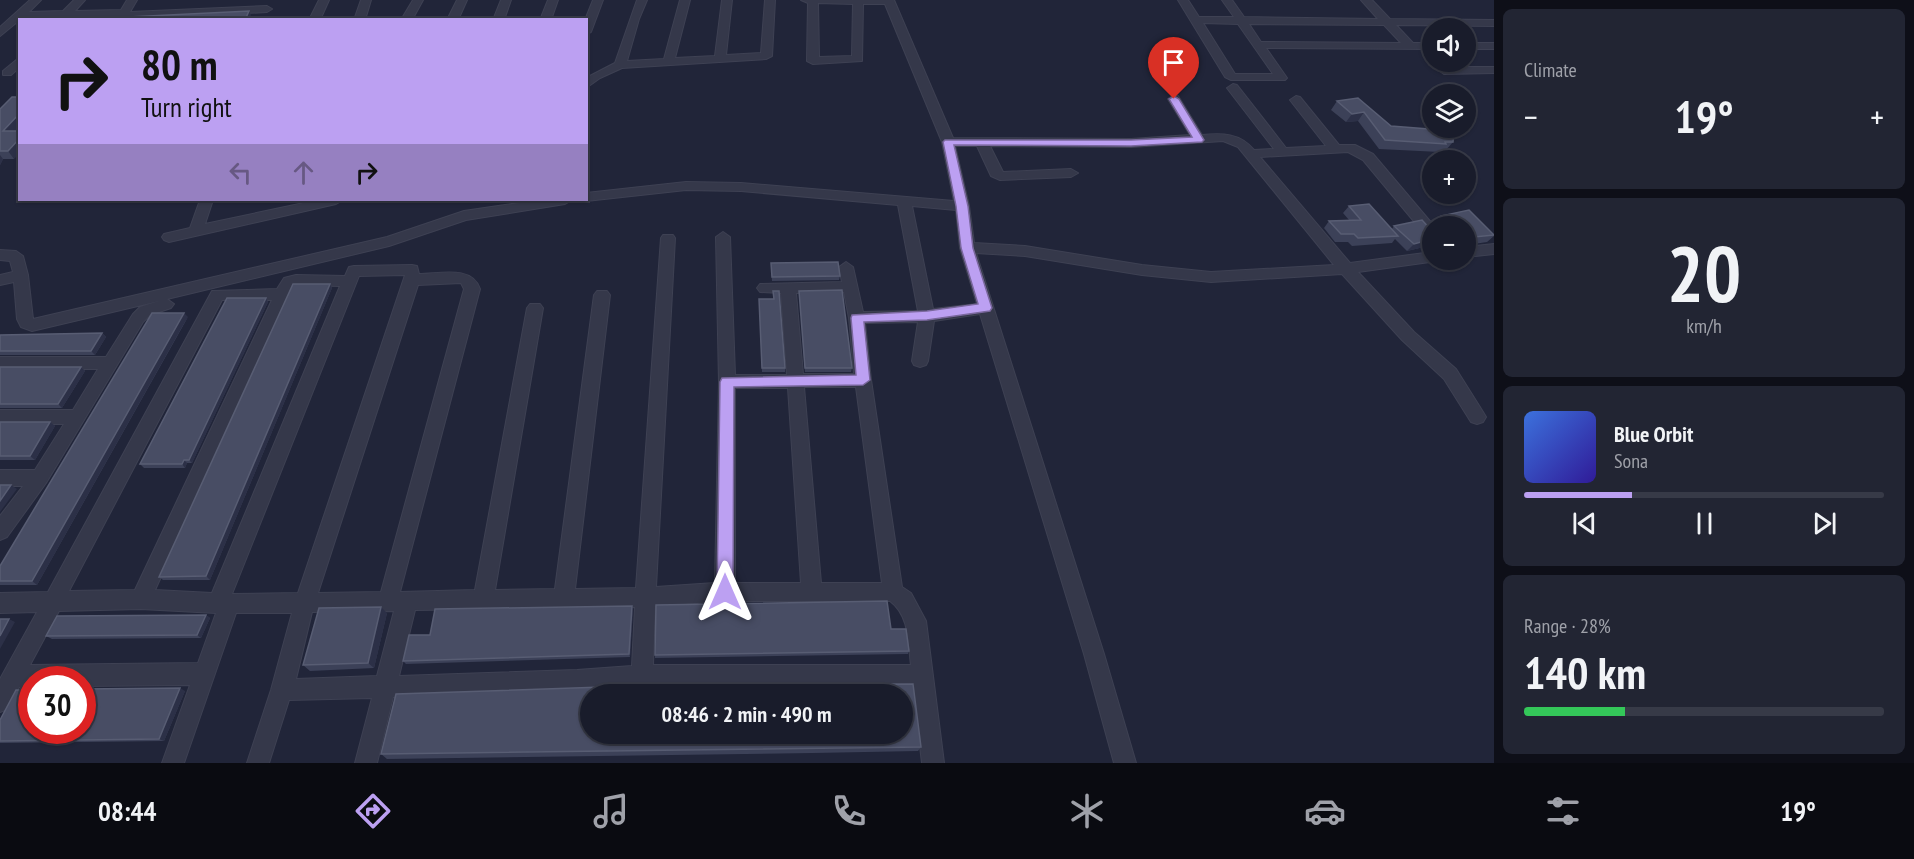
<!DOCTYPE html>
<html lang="en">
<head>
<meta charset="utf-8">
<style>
	:root { --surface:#191c2b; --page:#222533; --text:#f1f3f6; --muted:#9fa1a9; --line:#373a47; --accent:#bca0f2 }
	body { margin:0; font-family:"PT Sans Narrow",sans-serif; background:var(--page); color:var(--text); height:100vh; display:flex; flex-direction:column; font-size:22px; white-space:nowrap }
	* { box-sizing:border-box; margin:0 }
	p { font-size:20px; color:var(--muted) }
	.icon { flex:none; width:33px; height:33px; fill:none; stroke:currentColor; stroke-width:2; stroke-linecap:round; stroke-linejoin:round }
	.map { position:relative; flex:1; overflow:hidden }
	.drawer { display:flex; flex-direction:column; gap:9px; padding:9px; background:#0e0f18; width:420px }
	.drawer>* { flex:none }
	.guide { position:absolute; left:18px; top:18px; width:570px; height:183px; border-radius:0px; box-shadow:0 2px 4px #0004,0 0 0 2px var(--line); background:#bca0f2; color:#111; overflow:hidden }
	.tools { position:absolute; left:1422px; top:18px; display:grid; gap:12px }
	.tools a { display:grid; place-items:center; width:54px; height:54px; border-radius:50%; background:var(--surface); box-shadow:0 2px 4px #0004,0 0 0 2px var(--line); font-size:30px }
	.speed { position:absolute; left:18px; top:666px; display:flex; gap:12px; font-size:30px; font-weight:700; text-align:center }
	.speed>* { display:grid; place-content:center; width:78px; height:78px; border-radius:50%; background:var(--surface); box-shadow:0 2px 4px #0004,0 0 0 2px var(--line); line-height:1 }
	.speed .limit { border:9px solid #d22; background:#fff; color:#111 }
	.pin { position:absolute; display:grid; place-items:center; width:51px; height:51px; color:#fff; margin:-62px -26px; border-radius:50% 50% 50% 0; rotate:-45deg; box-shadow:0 0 6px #0007 }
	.pin .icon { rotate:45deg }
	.me { position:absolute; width:66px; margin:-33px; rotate:0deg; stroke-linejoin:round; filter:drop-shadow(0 0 4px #0008) }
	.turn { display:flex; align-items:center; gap:21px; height:126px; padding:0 24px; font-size:27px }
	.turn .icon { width:78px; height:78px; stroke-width:2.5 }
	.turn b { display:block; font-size:42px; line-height:51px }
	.lanes { display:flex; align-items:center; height:57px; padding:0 24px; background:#0003; justify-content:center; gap:30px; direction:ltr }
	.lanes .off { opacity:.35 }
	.big { font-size:45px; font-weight:800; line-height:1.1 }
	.drawer .tile { flex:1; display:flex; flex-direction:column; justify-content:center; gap:9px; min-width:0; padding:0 21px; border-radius:9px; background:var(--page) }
	.drawer .dial { align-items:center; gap:0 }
	.dial b { font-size:78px; line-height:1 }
	.song { display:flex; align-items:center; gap:18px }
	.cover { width:72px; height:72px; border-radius:9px; background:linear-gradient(135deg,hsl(220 70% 55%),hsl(250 70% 35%)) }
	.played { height:6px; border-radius:3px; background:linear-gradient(90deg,var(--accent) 30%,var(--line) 30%) }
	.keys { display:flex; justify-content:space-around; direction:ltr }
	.heat { display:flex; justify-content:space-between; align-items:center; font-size:33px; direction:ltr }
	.charge { height:9px; border-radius:4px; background:linear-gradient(90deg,#34c759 28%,var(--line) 0) }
	.trip { position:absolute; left:580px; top:684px; width:333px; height:60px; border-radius:30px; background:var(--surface); box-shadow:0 2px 4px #0004,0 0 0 2px var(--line); font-weight:800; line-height:60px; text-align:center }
	.menu { display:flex; height:96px; justify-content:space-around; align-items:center; background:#0a0b11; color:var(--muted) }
	.menu .icon { width:42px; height:42px }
	.menu .active { color:var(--accent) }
	.menu b { font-size:27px; color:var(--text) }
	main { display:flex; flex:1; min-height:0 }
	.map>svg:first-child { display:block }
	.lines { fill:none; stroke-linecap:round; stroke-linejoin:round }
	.minor-casing { stroke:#3e4153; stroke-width:2 }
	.minor { fill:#35384a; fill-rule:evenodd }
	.wall { fill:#3c4158 }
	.shaded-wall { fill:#2c3047 }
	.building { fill:#484d64; stroke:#585d73; stroke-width:1.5; fill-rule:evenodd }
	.route { fill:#bca0f2; stroke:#7a689d; stroke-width:1.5 }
</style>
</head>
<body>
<main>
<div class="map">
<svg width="1494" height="763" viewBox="0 0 1494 763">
	<rect width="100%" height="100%" fill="#212539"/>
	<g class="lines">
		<defs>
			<path id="minor" d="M30,0H41L29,12L63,11L74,0H85L75,11L121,10L127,0H137L130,12L267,6L272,9L267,12L122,19L117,16L69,17L67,20L22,18L0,36V27Z
				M319,0H329L320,20H309Z
				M361,0H371L365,20H354Z
				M413,0H423L412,20H401Z
				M457,0H467L458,20H447Z
				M501,0H511L504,20H493Z
				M548,0H558L551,20H540Z
				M593,0H603L591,32L586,35L585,20Z
				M637,0H647L639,19L627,61L664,59L680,0H690L675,58L715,56L722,0H732L726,55L761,53L765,0H775L772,56L766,59L622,68L600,78L586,88V78L615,63Z
				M801,0H894L953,138L1131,139L1190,135L1168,99L1174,95L1178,96L1202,135C1222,133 1240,133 1254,150L1274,149L1227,88L1233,84L1237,85L1286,148L1326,146L1290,100L1296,96L1300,97L1339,145H1355L1373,154L1434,226L1432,239L1427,237L1363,160L1348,152L1260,157L1350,263L1432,252V260L1437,261L1358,272L1414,332L1456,369L1483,412L1486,417L1483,422L1477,424L1471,422L1444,379L1402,340L1342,274L1211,282L1142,275L1025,256L976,253L1104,654L1136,763H1114L1084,654L980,314L934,321L928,361L926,365L920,367L914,365L912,361L918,322L865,323L871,380L902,587L911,593L926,621L944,763H922L913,687H642L577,692L393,697L377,763H355L372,698L289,700L269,763H247L271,690L292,613H236L184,763H162L190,685L82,686V680H32V686L19,687L8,709L0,712V679L37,612L0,613V593L48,592L212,291L277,289L284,278L296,275L345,276L349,267L354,266L412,265L417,266L419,274C440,274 472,265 480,289L400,592L475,590L527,308L530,304H540L543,308L495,590L555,589L594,295L597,291H607L610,295L575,589L636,588L661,238L663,235H673L675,238L656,587L715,583L719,382L716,237L723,232L730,237L735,375H787L781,293L760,292L757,288L760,284L842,282L839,267L846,262L853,267L863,312L918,311L898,205L741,191L686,190L586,201L581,200H586V193L686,182L741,183L954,201L942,142L885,4H863L862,61L813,64L807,61L808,3ZM818,3L853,4L852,56L819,57ZM1223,141L1238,147L1334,265L1211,272L1142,265L1025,246L974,243L969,206L955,146H977L991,176L1000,180L1071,177L1078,173L1071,169L1003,172L990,146L1131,147ZM912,206L956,210L960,248L977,304L933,309ZM405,275L298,593L232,594L359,276ZM461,283L464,289L381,592L318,593L418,285ZM296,285L340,286L212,593L155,590L293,288ZM844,292L849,318L854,374H803L796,293ZM222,300H272L135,590L69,591ZM804,387H856L882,583H821ZM735,388H788L801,583H735ZM725,601H890C910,616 908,643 911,665H653L655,606ZM635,607L632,666L577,670L399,676L415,610ZM141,609L216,613L198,663L30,665L59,611ZM394,611L377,676L296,679L312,612Z
				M1178,0H1188L1199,17H1234L1222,0H1232L1244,17L1378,19L1361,0H1372L1390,19L1494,20V26L1396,25L1413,43H1432V49L1266,48L1287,78L1285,80H1231L1225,77ZM1203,23L1238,24L1273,74H1235ZM1249,24L1384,25L1401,43L1261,42Z
				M1466,43H1494V49H1466Z
				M20,57V67L11,75H3V71Z
				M1432,59V62H1440L1447,67H1494V73L1444,74L1428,62Z
				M200,200H213L205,224L318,200H343L336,204L169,242L164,240L162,237L164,234L190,228Z
				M540,200H572L565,204L466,220L389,246L167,299L174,304L171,308L150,315L143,322L46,483L7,537L0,540V516L23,486H0V470H35L64,424H0V410H73L98,369H0V357H106L133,314L140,307L159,301L32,331L21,327L17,319L14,282L0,285V275L13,272L10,261L0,260V250L16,251L23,256L28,275L33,319L387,237L464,211Z
				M1494,244V254L1466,257V247Z"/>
		</defs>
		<use href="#minor" class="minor-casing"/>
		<use href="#minor" class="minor"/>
	</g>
	<path class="wall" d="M1358,98L1391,126L1453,142L1446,150H1441L1440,152L1379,149L1358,121L1346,122L1331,110L1337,101Z
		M0,109L16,131L14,159H3L0,165Z
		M1349,206L1392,229L1394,226L1432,231V245L1407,251L1395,239L1392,243L1352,246L1348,242H1335L1324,228L1329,221L1349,220L1343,213Z
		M1441,216L1494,235V236L1487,242L1467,245L1466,243V226H1434L1435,223Z
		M771,267L840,276L839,280L772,281Z
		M330,284L332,288L210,580H163L159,577Z
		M799,291L852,368L851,372H805Z
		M266,298L268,302L192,463H187L185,468H144L140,464Z
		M759,299L785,368V372H762Z
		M188,317L37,585H0V566Z
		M102,333L106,337L95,355H0V335Z
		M0,367H81L85,371L62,408H0Z
		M0,422H50L55,426L35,460H0Z
		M633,609L630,657L406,664L403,661L430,635Z
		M387,613L374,668L310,671L303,665Z
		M206,615L210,618L201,638L52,639L46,636Z
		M891,629L909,651L908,654L655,658V655Z
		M185,691L164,741L0,743V720Z
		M921,747L918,751L813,753L387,759L381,754Z"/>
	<path class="shaded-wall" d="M249,11L251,15L249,20H245Z
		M1364,112L1358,121L1346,122L1352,114Z
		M20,113V127L9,139L3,131Z
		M20,138V153L14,159L8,151Z
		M0,155L3,159L0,165Z
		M1432,239V245L1407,251L1414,244Z
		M330,284L332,288L210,580L206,576Z
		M266,298L268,302L192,463L189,460Z
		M184,313L188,317L182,327L37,585L32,581Z
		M102,333L106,337L95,355L91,351Z
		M81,367L85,371L62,408L58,404Z
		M50,422L55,426L35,460L30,456Z
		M184,460L187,463L185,468L182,464Z
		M11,485L17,489L0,512V501Z
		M632,606L633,609L630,657L629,654Z
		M381,607L387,613L374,668L368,663Z
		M206,615L210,618L201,638L197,635Z
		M9,619L15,622L0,649V636Z
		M180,688L185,691L164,741L159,739Z"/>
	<path class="building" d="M249,11L245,20H126L128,17Z
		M12,97H20V113L3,131H20V138L8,151H0V109Z
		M1358,98L1391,126L1454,131L1453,142H1445L1446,144L1385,140L1364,112L1352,114L1337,101Z
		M1369,204L1398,236L1358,238L1354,234H1341L1329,221L1361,220L1349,206Z
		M1469,210L1494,235L1474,237L1467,231H1466V226H1440L1441,216Z
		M1422,220L1432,231V239L1414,244L1394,226Z
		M838,262L840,276L772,277L771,263Z
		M293,284H330L206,576L159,577Z
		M842,290L852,368H805L799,291Z
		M773,291H779L785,368H762L759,299H774Z
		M227,298H266L189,460H184L182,464H140Z
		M152,313H184L32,581H0V566Z
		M102,333L91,351H0V335Z
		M0,367H81L58,404H0Z
		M0,422H50L30,456H0Z
		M0,485H11L0,501Z
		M887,601L891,629H906L909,651L655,655L656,605Z
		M632,606L629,654L403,661L409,635H430L435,609Z
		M381,607L368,663L303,665L319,608Z
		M206,615L197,635L46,636L57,616Z
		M0,619H9L0,636Z
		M913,684L921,747L381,754L396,694L661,685ZM591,694H903V734H591Z
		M180,688L159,739L0,741V720L16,690H32V730H82V689Z"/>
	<path class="route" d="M1174,96L1179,99L1204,140L1202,142L1131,146L954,145L968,206L973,248L992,308L990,311L927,320L864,322L870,380L863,385L734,387L733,592L731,598L725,600L719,598L717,592L720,382L722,378L856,375L851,318L852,315L927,311L978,304L961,248L956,206L943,142L945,140H1131L1192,137L1169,99Z"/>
</svg>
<div class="tools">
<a><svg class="icon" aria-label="sound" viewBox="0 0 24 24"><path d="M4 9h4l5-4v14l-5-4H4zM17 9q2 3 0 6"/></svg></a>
<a><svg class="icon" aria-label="layers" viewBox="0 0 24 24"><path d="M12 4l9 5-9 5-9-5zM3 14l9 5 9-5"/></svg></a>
<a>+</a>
<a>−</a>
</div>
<div class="speed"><div class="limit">30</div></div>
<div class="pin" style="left:1174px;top:99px;background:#d93025"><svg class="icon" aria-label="arrive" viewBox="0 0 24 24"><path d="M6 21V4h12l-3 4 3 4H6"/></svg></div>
<svg class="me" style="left:725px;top:592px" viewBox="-20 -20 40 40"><path d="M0-17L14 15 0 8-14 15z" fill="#bca0f2" stroke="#fff" stroke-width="4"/></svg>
<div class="trip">08:46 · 2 min · 490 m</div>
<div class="guide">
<div class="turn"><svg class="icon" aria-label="right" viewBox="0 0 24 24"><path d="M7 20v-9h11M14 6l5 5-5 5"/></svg><div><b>80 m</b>Turn right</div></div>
<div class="lanes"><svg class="icon off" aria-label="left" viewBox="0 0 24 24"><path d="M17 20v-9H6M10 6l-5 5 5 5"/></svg><svg class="icon off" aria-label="ahead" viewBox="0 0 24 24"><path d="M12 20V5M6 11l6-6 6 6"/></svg><svg class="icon" aria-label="right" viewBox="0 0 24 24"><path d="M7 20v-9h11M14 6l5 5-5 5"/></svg></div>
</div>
</div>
<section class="drawer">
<div class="tile"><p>Climate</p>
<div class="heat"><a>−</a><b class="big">19°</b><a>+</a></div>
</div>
<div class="tile dial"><b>20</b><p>km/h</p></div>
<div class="tile">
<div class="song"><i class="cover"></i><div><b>Blue Orbit</b><p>Sona</p></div></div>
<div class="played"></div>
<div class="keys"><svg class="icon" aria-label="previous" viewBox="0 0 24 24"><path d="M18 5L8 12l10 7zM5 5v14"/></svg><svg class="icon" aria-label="pause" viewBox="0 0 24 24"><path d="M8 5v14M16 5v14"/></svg><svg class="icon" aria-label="next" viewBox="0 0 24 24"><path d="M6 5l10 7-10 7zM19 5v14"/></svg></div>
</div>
<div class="tile"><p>Range · 28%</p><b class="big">140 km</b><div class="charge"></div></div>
</section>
</main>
<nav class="menu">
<b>08:44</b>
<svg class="icon active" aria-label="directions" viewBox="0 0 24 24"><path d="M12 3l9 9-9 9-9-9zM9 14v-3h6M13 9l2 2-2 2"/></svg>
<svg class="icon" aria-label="music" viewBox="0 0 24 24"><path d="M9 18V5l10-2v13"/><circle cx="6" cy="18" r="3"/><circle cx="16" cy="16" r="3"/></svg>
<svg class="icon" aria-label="phone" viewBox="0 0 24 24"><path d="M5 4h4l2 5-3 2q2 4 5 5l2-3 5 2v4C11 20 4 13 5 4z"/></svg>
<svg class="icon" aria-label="climate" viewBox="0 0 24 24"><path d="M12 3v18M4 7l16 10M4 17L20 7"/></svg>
<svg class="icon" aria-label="car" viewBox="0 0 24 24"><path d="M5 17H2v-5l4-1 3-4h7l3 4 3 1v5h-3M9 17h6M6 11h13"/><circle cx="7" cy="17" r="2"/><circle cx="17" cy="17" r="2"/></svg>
<svg class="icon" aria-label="filters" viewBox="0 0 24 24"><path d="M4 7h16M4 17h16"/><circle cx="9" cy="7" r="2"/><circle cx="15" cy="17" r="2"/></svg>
<b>19°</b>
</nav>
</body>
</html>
